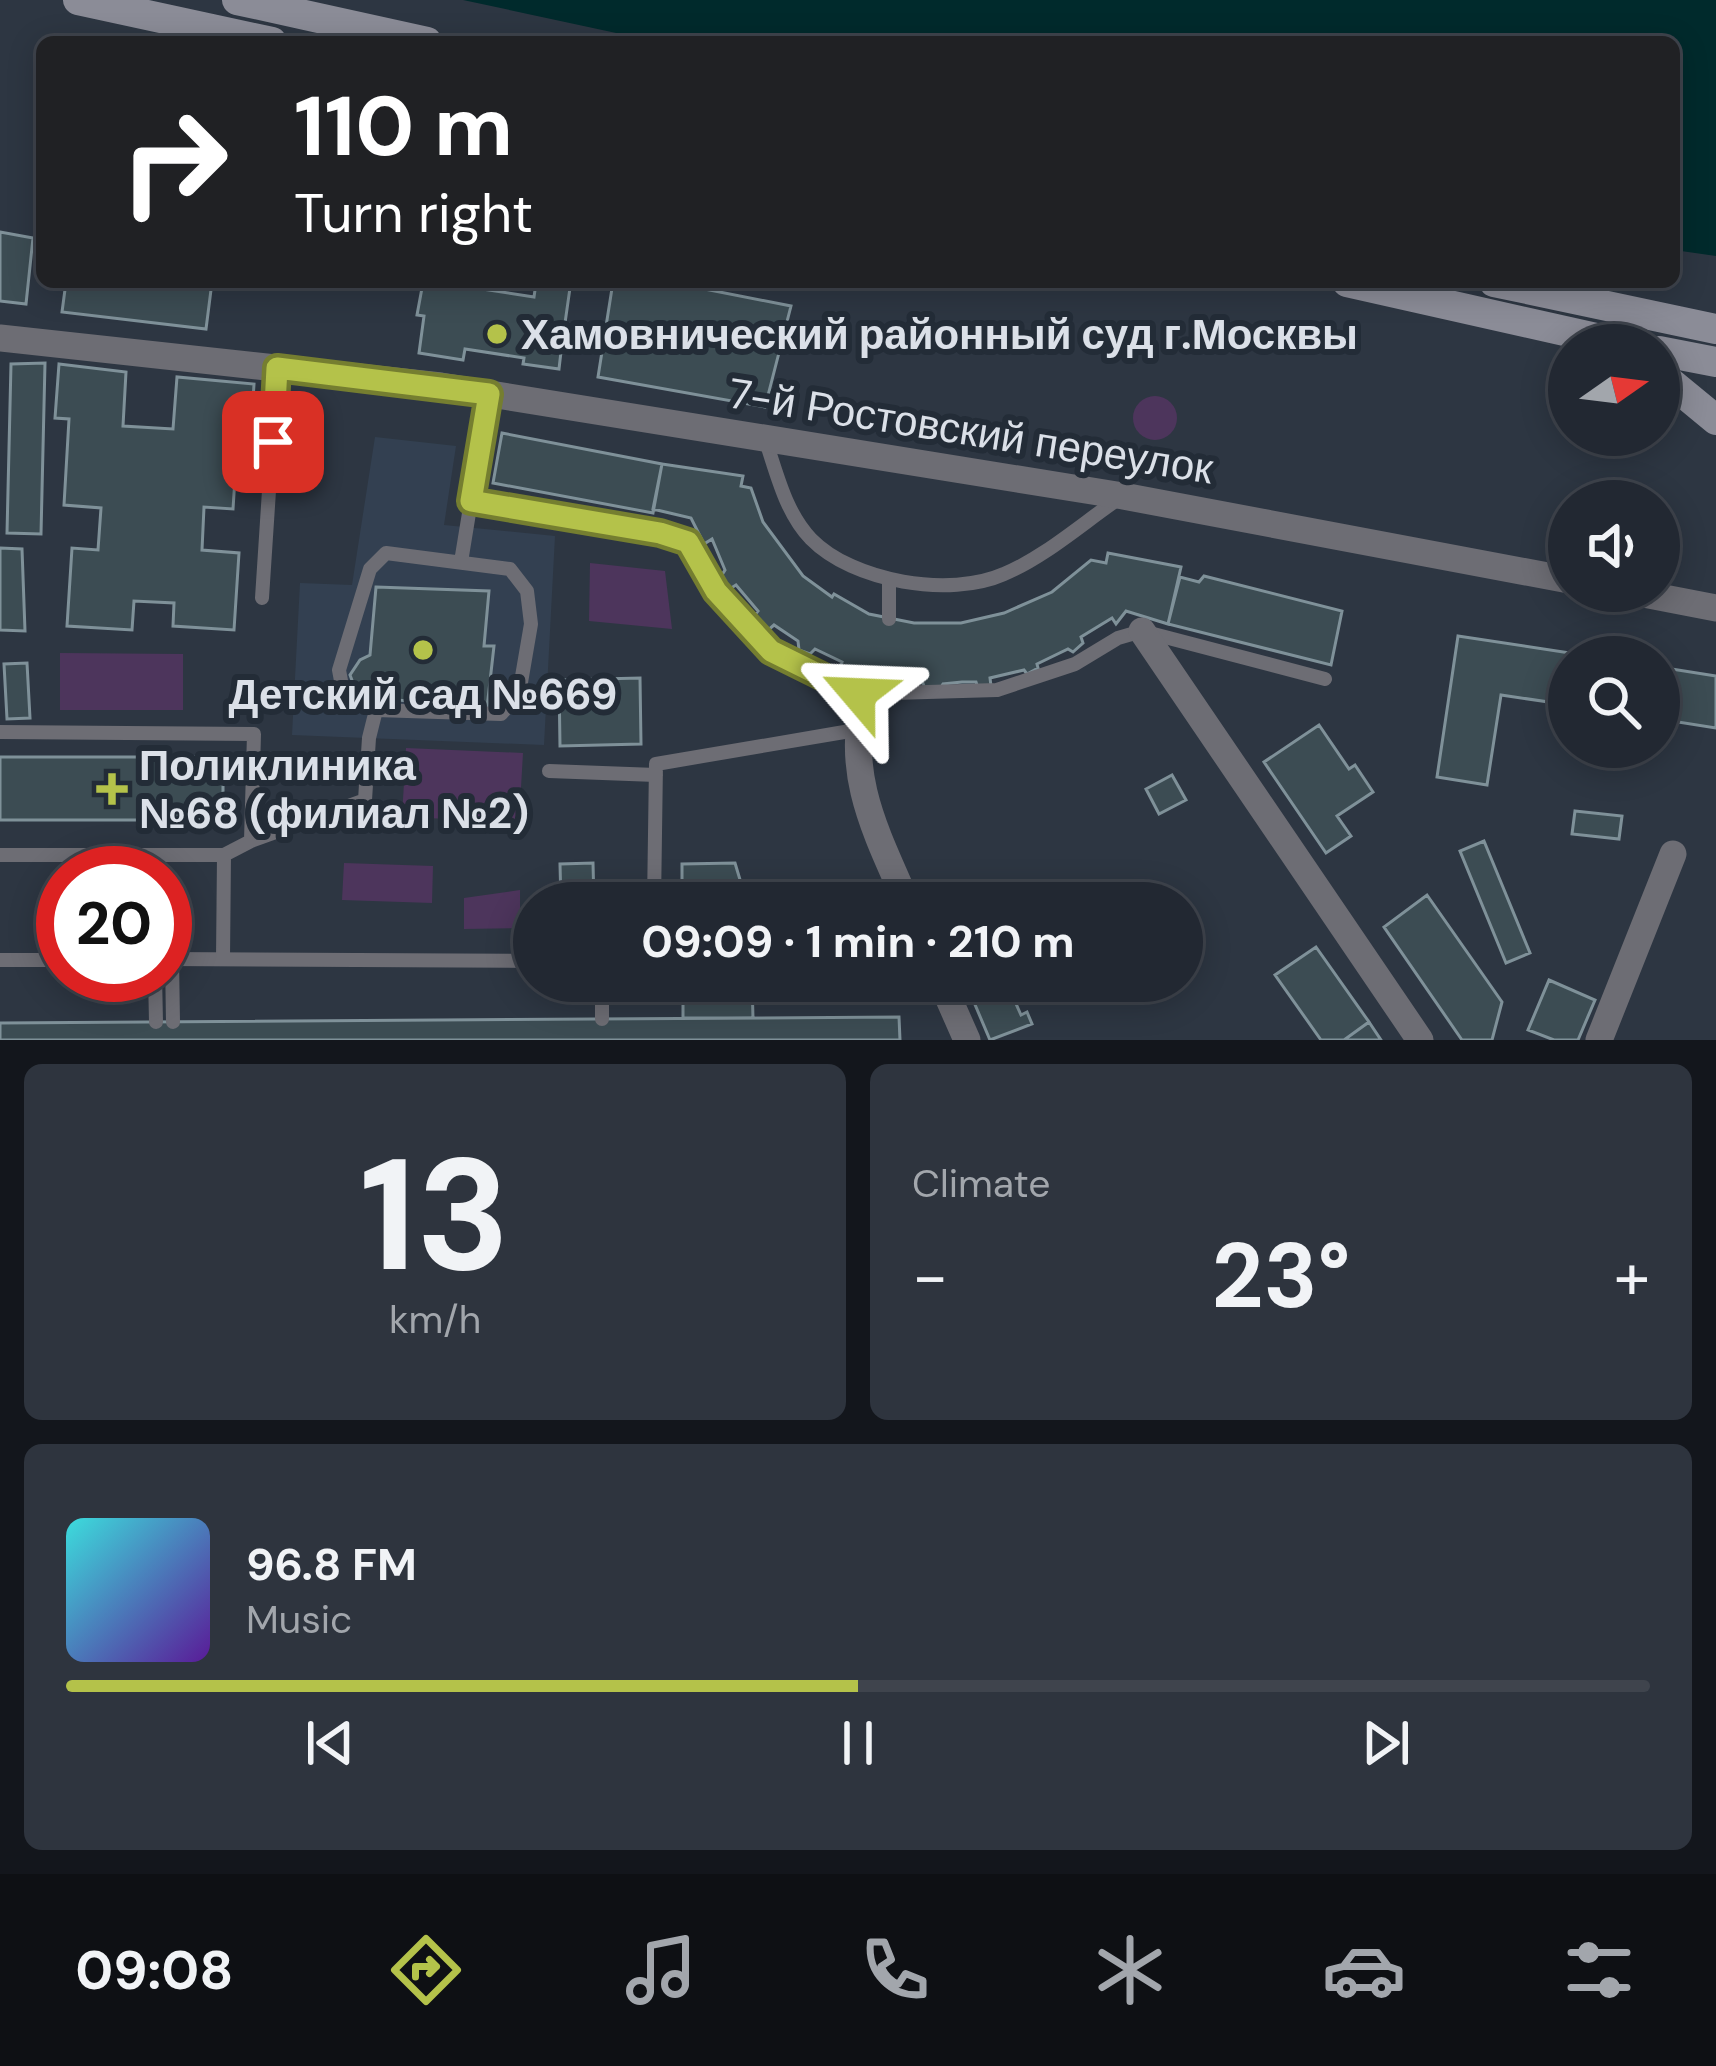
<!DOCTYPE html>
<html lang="en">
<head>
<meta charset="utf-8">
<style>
	:root { --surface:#222832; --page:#2e343e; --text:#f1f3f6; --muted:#a2a6ac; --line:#3f444d; --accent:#b4c24a }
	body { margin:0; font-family:"DM Sans",sans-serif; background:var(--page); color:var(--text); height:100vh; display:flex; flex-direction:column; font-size:45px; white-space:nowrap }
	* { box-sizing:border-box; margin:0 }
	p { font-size:39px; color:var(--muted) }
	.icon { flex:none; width:66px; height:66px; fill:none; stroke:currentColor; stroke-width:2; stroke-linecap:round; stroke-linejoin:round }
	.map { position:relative; height:1040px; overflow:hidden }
	.panel { display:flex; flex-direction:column; gap:24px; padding:24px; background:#13161c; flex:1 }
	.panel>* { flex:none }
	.top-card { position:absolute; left:36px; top:36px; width:1644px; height:252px; border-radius:18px; box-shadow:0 6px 30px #0003,0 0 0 3px var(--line); background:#202124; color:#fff; overflow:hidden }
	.needle { width:78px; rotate:76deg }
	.tools { position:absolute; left:1548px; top:324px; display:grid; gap:24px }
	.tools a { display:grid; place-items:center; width:132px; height:132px; border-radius:50%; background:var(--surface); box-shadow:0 6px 30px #0003,0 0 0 3px var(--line); font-size:60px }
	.speed { position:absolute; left:36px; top:846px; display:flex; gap:24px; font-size:60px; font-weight:700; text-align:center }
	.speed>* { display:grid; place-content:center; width:156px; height:156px; border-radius:50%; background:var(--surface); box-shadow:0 6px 30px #0003,0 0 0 3px var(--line); line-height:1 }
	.speed .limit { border:18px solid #d22; background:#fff; color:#111 }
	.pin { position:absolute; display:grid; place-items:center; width:102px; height:102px; color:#fff; margin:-51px; border-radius:24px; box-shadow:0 6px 18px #0006 }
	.me { position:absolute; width:132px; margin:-66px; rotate:296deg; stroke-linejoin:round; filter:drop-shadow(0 0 9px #0008) }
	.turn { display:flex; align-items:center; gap:42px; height:252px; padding:0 60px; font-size:54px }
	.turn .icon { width:156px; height:156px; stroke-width:2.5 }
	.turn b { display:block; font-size:84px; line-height:102px }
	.big { font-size:90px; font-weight:700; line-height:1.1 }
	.panel .tile { flex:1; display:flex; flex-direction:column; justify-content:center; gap:18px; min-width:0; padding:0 42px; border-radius:18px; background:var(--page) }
	.panel .dial { align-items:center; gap:0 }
	.dial b { font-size:156px; line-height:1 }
	.song { display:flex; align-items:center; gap:36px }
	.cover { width:144px; height:144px; border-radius:18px; background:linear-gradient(135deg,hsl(180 70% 55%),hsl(270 70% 35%)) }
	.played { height:12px; border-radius:6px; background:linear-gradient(90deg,var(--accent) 50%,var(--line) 50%) }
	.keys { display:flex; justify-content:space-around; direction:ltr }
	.heat { display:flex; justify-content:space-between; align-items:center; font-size:66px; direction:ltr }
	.panel .tiles { flex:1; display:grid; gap:24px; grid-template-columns:1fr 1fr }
	.tile:last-child { grid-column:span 2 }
	.trip { position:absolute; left:513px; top:882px; width:690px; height:120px; border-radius:60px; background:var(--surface); box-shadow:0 6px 30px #0003,0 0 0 3px var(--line); font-weight:700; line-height:120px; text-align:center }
	.dock { display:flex; height:192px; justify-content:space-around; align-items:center; background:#0e1014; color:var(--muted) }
	.dock .icon { width:84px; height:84px }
	.dock .selected { color:var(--accent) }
	.dock b { font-size:54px; color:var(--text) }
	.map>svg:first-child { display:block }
	.built { fill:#334051 }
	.green { fill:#4d355c }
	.water { fill:#002a2c }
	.building { fill:#3c4c53; stroke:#7f9199; stroke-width:3 }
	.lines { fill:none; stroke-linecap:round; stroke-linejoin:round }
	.lane { stroke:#6d6d74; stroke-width:14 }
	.street { stroke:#6d6d74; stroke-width:27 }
	.secondary { stroke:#8b8c97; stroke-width:30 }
	.route-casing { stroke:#757e30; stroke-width:30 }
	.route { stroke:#b4c24a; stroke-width:21 }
	.poi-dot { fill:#b4c24a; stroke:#232c37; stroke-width:4.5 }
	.labels { text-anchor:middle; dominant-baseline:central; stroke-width:12; stroke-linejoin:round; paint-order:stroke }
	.poi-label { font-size:42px; font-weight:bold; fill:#dbe0e8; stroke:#232c37; text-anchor:start }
	.street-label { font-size:42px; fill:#dbe0e8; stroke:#232c37 }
</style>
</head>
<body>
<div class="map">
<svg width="1716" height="1040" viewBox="0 0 1716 1040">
	<rect width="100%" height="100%" fill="#2d3642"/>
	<path class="built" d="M375,437L456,446L444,525L555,536L544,745L292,735L300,583L352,585Z"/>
	<path class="green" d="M1133 418a22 22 0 1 1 44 0a22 22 0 1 1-44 0Z
		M590,563L665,571L672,629L589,621Z
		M60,653L183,654V710H60Z
		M406,748L523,753L519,822L402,817Z
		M344,863L433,866L432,903L342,900Z
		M520,890V928L464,929V898Z"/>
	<path class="water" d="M463,0H1716V256L1674,250V42H658Z"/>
	<path class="building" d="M0,232L33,238L26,304L0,301Z
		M66,282H212L206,329L62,312Z
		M429,282H469V287L534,297L536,283L570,288L565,323L573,325L570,345L562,343L559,369L523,364L524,358L465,349L463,360L419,353L424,316L417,315L422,288L428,289Z
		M613,282H669L791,306L765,407L598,377Z
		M45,363L41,534L7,533L11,364Z
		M59,364L126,372L123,426L173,429L177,377L254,384L251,433L238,432L233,509L204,507L202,550L239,553L234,630L173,626L174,603L134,601L132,630L67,626L72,548L98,550L101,508L64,505L69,419L55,418Z
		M502,433L662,464L653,513L493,483Z
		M662,464L743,476L741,486L751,488L763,522L803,576L832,597L834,594L869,614L914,623H961L1004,613L1052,592L1091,560L1106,563L1108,553L1181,567L1168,624L1126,611L1116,624L1112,618L1081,637L1083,643L1073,652L1068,649L1037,664L1038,668L1027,674L1024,670L990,678L991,686L978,688L976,682H962L943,684L940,689L924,687L923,683L914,681L907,684L905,680L876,675L874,680L866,678L864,671L858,675L839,670L842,662L815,649L810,654L799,650L798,641L774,625L766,632L753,617L758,611L736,585L728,590L720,578L725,570L712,539L704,544L691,518L653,509Z
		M0,548L22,549L25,631L0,630Z
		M1204,576L1342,611L1331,665L1168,624L1180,577L1199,582Z
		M376,587L489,591L484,646H494L487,708L363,697V688L353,683L350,675L360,660L370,655Z
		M1458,636L1596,657H1569V705L1501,695L1487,785L1437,777Z
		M27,663L30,718L7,719L4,664Z
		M1659,667L1716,676V728L1659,719Z
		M640,678L641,744L560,746L559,680Z
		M1319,725L1349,769L1355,765L1373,792L1337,816L1351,836L1326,853L1264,762Z
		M0,757H223V820H0Z
		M1172,775L1186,800L1159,814L1146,789Z
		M1575,811L1622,816L1619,839L1572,834Z
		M1484,841L1530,953L1506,963L1460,851Z
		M593,863L594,903H561L560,864Z
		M735,863L747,903H682V864Z
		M1427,895L1502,1002L1492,1040H1462L1384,927Z
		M1316,947L1369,1022L1344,1040H1321L1275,975Z
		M1549,980L1595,1000L1578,1040H1554L1528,1030Z
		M683,981H752L753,1018H683Z
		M965,981H1015L1020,994L1013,997L1021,1015L1027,1012L1032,1024L990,1040Z
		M899,1017L900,1040H0V1023Z
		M1369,1022L1381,1040H1344Z"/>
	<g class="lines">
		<path class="lane" d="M489,394L471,501L660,533L688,542L715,591L771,651L858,694L997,690L1075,664L1118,638L1142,631L1325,679
			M765,439C777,473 785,512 811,539C853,582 950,598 1004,574C1045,557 1084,522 1121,497
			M386,553L510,569L527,591L531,624L519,694L501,714L376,710L345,702L339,670L370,569Z
			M461,562L471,501
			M889,581V619
			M262,598L277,368
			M876,694L880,676
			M0,732L254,734L251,841L224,855H0
			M549,771L656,775
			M251,841L365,800L369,738L376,710
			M602,889V903
			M654,903L656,764L856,730
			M223,958L224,855
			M165,959L534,961
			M172,959L173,1022
			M0,960H63
			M155,975L156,1022
			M602,981V1019"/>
		<path class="street" d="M0,338L441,386L1123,496L1569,580
			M1628,591L1716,608
			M1142,631L1420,1040
			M865,695C844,774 876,832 907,903
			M941,981L967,1040
			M1599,1040L1673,854"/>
		<path class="secondary" d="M78,0L272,42
			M237,0L427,42
			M1347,282L1627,345
			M1494,282L1716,329
			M1659,351L1716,362
			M1659,373L1716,420"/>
	</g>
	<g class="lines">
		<defs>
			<path id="route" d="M273,442L277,368L489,394L471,501L660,533L688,542L716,591L771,651L858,694"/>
		</defs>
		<use href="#route" class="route-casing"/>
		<use href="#route" class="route"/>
	</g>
	<g class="poi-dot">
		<circle cx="497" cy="334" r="12"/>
		<circle cx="423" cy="650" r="12"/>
		<path d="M106 771h12v12h12v12h-12v12h-12v-12h-12v-12h12z"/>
	</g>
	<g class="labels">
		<g class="poi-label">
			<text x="521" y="334">Хамовнический районный суд г.Москвы</text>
			<text x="423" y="694" text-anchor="middle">Детский сад №669</text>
			<text x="139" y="765">Поликлиника<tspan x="139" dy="48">№68 (филиал №2)</tspan></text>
		</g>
		<g class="street-label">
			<text transform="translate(971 431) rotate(9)">7-й Ростовский переулок</text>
		</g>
	</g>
</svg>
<div class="tools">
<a><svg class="needle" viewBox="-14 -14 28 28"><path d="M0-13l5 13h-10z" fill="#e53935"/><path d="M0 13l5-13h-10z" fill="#a2a6ac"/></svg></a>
<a><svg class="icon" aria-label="sound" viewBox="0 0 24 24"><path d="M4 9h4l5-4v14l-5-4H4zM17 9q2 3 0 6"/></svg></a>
<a><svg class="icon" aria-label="search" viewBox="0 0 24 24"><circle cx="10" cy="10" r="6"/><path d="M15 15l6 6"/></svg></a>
</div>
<div class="speed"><div class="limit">20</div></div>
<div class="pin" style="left:273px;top:442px;background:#d93025"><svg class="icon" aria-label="arrive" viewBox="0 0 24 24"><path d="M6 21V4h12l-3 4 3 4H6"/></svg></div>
<svg class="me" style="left:858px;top:694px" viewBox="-20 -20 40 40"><path d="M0-17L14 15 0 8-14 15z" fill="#b4c24a" stroke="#fff" stroke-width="4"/></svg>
<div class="trip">09:09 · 1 min · 210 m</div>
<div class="top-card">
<div class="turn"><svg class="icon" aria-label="right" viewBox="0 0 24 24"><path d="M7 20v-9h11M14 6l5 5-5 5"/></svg><div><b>110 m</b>Turn right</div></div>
</div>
</div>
<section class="panel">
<div class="tiles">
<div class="tile dial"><b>13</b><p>km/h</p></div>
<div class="tile"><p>Climate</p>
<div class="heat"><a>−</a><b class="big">23°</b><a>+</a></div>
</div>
<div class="tile">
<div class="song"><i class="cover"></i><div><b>96.8 FM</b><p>Music</p></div></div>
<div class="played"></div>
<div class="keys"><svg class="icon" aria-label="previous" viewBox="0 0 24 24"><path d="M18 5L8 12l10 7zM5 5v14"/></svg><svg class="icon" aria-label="pause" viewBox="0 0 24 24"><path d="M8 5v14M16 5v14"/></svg><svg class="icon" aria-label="next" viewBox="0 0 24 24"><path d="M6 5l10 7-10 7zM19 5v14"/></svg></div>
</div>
</div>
</section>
<nav class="dock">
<b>09:08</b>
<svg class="icon selected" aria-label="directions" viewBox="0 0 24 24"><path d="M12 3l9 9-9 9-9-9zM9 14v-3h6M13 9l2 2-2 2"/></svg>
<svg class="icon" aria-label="music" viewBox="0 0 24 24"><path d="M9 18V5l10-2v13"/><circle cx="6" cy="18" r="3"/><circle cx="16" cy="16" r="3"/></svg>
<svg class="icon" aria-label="phone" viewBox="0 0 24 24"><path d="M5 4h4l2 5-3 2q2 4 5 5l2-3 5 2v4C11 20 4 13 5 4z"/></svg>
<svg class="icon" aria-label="climate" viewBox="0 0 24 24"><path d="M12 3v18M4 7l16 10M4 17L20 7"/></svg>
<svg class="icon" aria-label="car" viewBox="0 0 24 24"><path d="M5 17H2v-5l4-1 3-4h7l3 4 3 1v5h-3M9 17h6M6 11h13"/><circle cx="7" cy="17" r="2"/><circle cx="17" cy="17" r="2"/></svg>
<svg class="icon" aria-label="filters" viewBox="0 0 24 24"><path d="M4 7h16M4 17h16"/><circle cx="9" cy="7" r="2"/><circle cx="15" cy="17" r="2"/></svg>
</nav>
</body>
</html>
